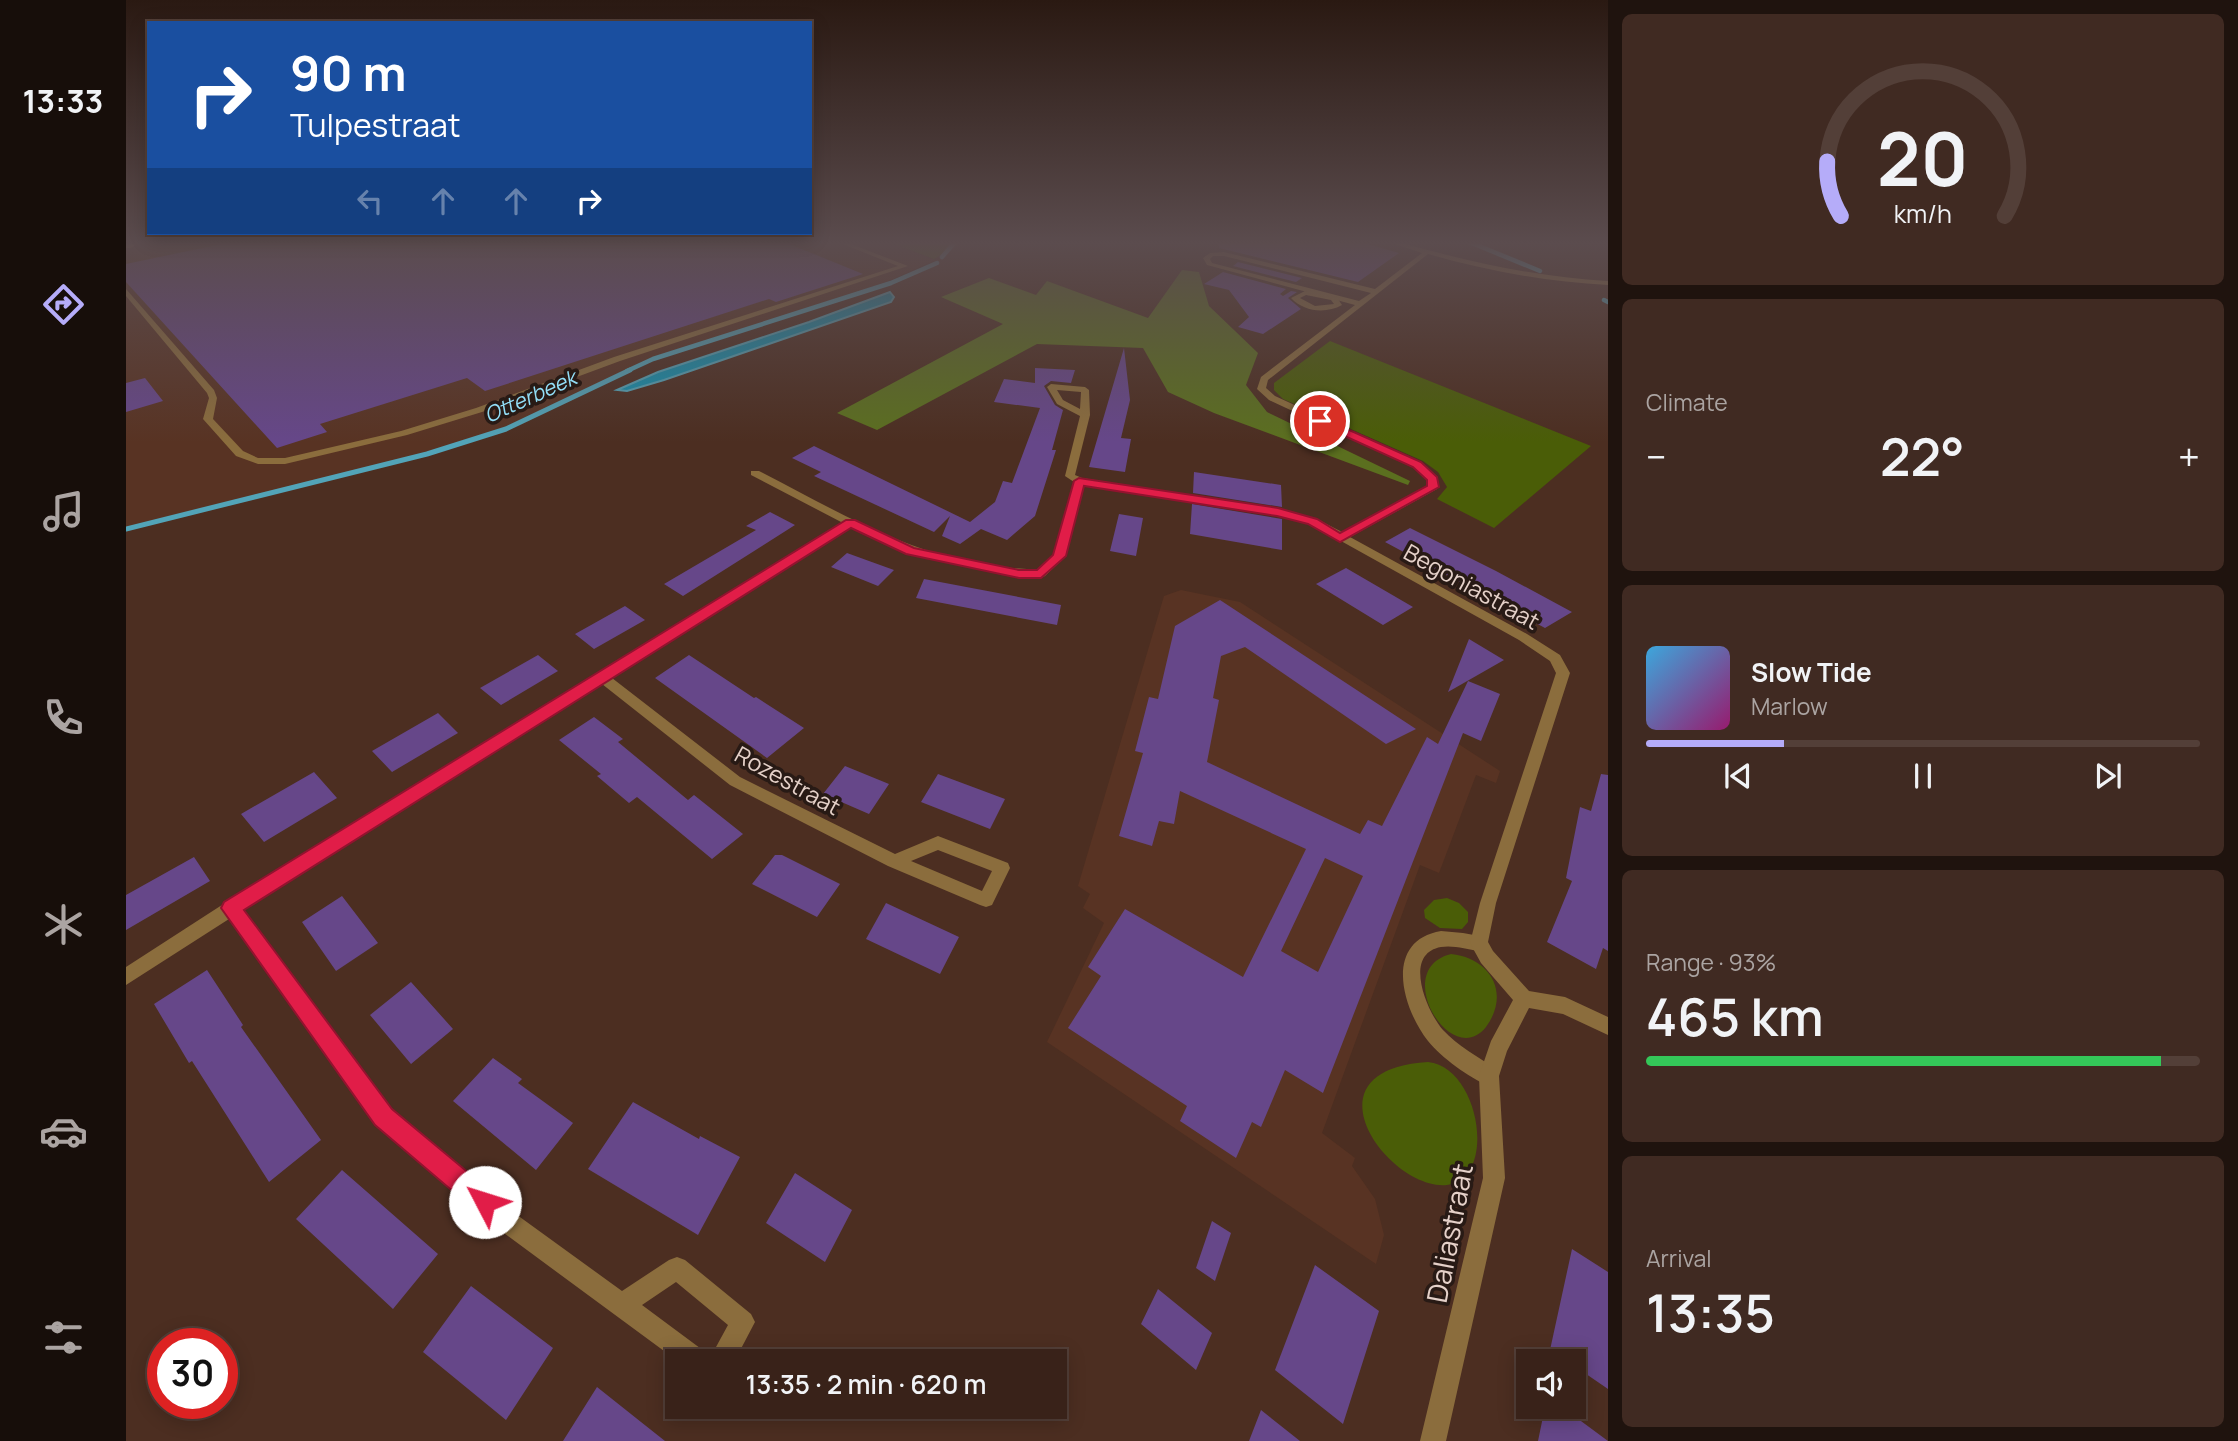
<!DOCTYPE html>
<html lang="en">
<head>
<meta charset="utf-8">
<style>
	:root { --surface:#392219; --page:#402a22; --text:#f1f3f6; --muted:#aba4a2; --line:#533f38; --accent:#b5acf9 }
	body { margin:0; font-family:Manrope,sans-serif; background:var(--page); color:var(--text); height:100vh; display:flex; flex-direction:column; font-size:26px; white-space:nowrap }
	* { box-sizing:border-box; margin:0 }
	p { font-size:23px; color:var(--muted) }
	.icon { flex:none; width:38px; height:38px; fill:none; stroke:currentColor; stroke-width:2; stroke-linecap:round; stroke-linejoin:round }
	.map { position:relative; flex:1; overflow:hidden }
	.drawer { display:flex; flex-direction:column; gap:14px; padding:14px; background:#1f130e; width:630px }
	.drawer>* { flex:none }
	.banner { position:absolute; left:21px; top:21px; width:665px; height:214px; border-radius:0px; box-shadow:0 4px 18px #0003,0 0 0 2px var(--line); background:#1a4fa0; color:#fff; overflow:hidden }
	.fabs { position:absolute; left:1390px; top:1349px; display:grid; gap:14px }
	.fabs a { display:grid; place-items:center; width:70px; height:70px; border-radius:0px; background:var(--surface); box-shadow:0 4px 18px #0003,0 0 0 2px var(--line); font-size:35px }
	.speed { position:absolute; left:21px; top:1328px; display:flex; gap:14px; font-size:35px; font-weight:700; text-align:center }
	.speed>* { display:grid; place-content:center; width:91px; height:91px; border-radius:50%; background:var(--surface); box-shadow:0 4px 18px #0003,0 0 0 2px var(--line); line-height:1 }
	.speed .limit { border:10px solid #d22; background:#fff; color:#111 }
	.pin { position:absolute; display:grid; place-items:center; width:60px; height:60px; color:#fff; margin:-30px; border:4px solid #fff; border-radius:50%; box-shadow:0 2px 7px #0007 }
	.me { position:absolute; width:77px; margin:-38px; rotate:310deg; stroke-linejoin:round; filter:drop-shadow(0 0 5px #0008) }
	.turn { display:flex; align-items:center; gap:24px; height:147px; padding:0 28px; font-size:32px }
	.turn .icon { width:91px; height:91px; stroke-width:2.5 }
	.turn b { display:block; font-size:49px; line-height:60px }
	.lanes { display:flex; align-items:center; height:66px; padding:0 28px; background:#0003; justify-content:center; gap:35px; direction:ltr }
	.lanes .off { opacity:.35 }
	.big { font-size:52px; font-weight:600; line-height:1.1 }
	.drawer .tile { flex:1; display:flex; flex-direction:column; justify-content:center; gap:10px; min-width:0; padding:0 24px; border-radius:10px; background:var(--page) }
	.drawer .dial { align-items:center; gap:0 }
	.dial svg { height:182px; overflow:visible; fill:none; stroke:var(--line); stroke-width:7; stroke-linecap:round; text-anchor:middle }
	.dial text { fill:var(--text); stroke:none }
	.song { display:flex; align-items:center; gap:21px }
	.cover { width:84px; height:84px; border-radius:10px; background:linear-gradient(135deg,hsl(200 70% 55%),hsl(320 70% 35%)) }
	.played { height:7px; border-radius:4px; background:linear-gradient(90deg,var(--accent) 25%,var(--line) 25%) }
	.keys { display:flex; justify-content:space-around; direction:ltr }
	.heat { display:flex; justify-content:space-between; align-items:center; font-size:38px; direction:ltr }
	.charge { height:10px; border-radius:5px; background:linear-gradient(90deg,#34c759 93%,var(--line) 0) }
	.trip { position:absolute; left:539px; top:1349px; width:402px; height:70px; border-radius:0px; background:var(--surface); box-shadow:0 4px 18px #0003,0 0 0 2px var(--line); font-weight:600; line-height:70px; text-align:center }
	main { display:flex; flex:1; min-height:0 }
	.menu { display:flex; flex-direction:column; width:126px; justify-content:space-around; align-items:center; background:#170e0a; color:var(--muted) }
	.menu .icon { width:49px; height:49px }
	.menu .current { color:var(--accent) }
	.menu b { font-size:32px; color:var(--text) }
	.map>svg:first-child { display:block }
	.built { fill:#583323 }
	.green { fill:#4a5d07 }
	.forest { fill:#5b6f1f }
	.water { fill:#1391b0; stroke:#52a4b8; stroke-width:2 }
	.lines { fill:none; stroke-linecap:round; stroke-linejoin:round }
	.stream-far1 { stroke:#52a4b8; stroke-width:4.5 }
	.stream { stroke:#52a4b8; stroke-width:5 }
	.building { fill:#664789; fill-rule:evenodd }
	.lane { fill:#8b6d3d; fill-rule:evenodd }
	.street { fill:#8b6d3d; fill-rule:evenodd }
	.secondary { stroke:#ba8a38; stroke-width:14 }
	.route { fill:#e11d48; stroke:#92132f; stroke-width:2 }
	.labels { text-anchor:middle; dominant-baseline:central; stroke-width:7; stroke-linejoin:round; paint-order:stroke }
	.far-water-label { font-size:21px; font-style:italic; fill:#92def7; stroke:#281a15 }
	.street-label { font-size:23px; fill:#e5d1c9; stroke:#281a15 }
	.near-street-label { font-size:28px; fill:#e5d1c9; stroke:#281a15 }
</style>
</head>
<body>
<main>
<nav class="menu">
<b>13:33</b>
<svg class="icon current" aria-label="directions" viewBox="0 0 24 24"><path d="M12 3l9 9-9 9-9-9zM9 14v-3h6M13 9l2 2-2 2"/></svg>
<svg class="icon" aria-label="music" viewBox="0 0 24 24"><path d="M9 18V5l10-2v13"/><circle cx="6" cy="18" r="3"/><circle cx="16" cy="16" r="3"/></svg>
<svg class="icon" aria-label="phone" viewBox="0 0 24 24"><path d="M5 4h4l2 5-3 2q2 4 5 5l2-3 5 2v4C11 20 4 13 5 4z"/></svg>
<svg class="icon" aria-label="climate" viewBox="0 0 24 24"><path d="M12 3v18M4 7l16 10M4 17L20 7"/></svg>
<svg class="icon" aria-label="car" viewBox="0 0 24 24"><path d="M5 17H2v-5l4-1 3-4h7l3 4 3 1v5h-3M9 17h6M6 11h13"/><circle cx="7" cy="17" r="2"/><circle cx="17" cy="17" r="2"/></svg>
<svg class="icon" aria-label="filters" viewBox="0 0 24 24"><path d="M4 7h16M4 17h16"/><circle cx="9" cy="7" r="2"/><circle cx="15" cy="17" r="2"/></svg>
</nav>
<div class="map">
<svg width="1482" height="1441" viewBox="0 0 1482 1441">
	<rect width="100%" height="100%" fill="#4c2e21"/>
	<path class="built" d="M19,241H759L809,260L760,282L527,359L457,390L450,396L380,429L301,454L0,529V244Z
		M1055,590L1114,602L1374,771L1370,783L1350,775L1313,873L1294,865L1196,1133L1229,1158L1226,1166L1249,1199L1258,1235L1250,1264L921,1042L978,923L957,908L964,894L952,886L1038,596Z"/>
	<path class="green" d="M760,241H829L827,248L808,259Z
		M1204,341L1465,446L1368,528L1311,499L1321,487L1312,472L1297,461L1157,399L1148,390V383Z
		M1321,898L1333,903L1342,912V922L1336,929L1314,928L1299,918L1298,910L1308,900Z
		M1325,954C1364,958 1385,993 1360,1027C1325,1071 1264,969 1325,954Z
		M1302,1062C1354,1067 1372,1179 1321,1185C1264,1191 1173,1070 1302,1062Z"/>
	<path class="forest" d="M1056,270L1073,272L1083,306L1132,353L1120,385L1141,412L1284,481L1282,485L1088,413L1042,392L1017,348L911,344L751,430L711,413L877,324L815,297L863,278L910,295L921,281L1022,318Z"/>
	<path class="water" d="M764,292L768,297L765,302L538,380L501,391L491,390L532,372L683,322Z"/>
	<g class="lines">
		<path class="stream-far1" d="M1341,241L1414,271
			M816,257L830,241
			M1478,300L1482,302
			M501,371L527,359L765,283L811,263"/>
		<path class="stream" d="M0,529L301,454L380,429L504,370"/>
	</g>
	<path class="building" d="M110,241H656L737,274L650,302L643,299L359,391L341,378L194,424L201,432L151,448L0,282V264Z
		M1093,241H1231L1273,253L1232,282L1093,248Z
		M1112,262L1176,278L1170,282L1107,266Z
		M1097,272L1160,289L1154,294L1157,296L1165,291L1171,292L1162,298L1175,309L1137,334L1112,327L1123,317L1103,290L1078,284Z
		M998,348L1004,400L995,438L1005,439L999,472L963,467Z
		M909,368L949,370L945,383L925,381L918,386L929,405L937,410L926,450H930L909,516L881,540L855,529L834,544L816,536L824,516L808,532L688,476L695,472L666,458L688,446L844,522L869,502L877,481L886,483L914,408L868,402L878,379L909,383Z
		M19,378L37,401L0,412V383Z
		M1068,472L1155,485L1156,507L1067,493Z
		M1066,504L1156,519V550L1064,534Z
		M644,512L669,525L557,596L538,584L630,530L620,526Z
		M993,514L1017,518L1010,556L984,551Z
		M1284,528L1370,571L1446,612L1419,628L1259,542Z
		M721,553L743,561L768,570L752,586L705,567Z
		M1220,568L1287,607L1257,625L1190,584Z
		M798,579L935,605L931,625L790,598Z
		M1094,600L1290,729L1260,744L1119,647L1095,656L1087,698L1093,700L1081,762L1234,834L1242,820L1256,826L1301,737L1312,744L1342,681L1374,694L1355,741L1337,733L1197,1093L1159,1070L1135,1127L1126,1122L1110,1158L1054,1121L1061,1106L942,1028L975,976L962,967L999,909L1117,977L1180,849L1054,791L1048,824L1033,821L1026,846L993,836L1017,753L1009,751L1023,697L1032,699L1049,626ZM1199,858L1237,876L1192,972L1155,951Z
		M499,606L519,620L468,649L449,634Z
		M1343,639L1378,660L1322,692Z
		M412,655L432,671L375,705L354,688Z
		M563,655L628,698L630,697L678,728L641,758L529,678Z
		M312,713L332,733L266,772L246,751Z
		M468,717L497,739L492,742L562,800L568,795L617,834L586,859L511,797L503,803L471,776L475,774L433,740Z
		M719,766L763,784L743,814L697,794Z
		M188,772L211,798L138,842L115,814Z
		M812,774L879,799L864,829L795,802Z
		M1475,774L1482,775V951L1477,948L1470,969L1421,942L1446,881L1440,878L1454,807L1465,811Z
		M649,855H656L714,884L691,917L626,884Z
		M68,857L84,881L0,930V895Z
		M216,896L252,943L210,971L176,922Z
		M760,903L833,937L814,974L740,939Z
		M81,970L117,1025L115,1027L195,1140L143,1182L66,1061L63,1063L28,1004Z
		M285,982L327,1029L285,1064L244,1015Z
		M367,1058L396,1079L392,1083L447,1123L410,1170L327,1101Z
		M507,1102L573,1139L574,1136L614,1157L572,1235L462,1169Z
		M216,1170L312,1254L267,1309L170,1219Z
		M669,1173L726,1210L699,1262L640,1223Z
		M1086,1221L1105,1233L1089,1281L1070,1268Z
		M1446,1249L1482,1272V1389L1447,1365V1362H1442L1424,1350Z
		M1189,1265L1253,1311L1217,1424L1149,1370Z
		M345,1286L427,1348L380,1420L297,1352Z
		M1032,1289L1086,1333L1070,1370L1015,1324Z
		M471,1387L515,1422L539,1441H437Z
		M1419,1407H1436L1482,1441H1412Z
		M1135,1410L1174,1441H1123Z"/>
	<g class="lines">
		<path class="lane" d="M709,241H717L782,266L494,361L356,412L281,435L159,464H132L110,456L77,419L83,398L81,393L0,296V289L88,390L91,398L87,419L117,451L132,458H159L275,431L350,408L488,357L772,266Z
			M1179,291L1210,296L1216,305C1200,314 1178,312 1165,298ZM1180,295L1205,300L1208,304L1189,306L1174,298Z
			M1315,931L1337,933L1359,937L1362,943L1359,949L1353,951C1341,949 1327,945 1315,947C1276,954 1301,1012 1317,1030C1332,1046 1352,1057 1370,1069L1373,1076L1370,1083L1363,1086C1342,1077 1316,1058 1302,1041C1276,1008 1257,941 1315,931Z"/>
		<path class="street" d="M1260,241H1269C1339,261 1409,277 1482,281V285C1421,282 1362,271 1302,254L1142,380L1140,388L1149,396L1295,463L1311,477V489L1224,537L1401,634L1434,655L1444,673L1370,903L1362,942L1367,951L1403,991L1439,997L1482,1017V1035L1437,1014L1403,1008L1381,1051L1373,1076L1379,1178L1320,1441H1294L1357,1178L1353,1076L1365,1041L1387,1000L1355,963L1344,943L1354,903L1430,673L1424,661L1393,640L1215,541L1210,540L1183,523L1152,515L957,485L940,556L919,576L915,578C848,573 787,556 726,527L486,678L614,777L769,854L812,836L882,863L884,868L866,905L860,907L854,905L762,866L604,785L476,684L116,910L265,1110L387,1212L496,1291L543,1260L551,1257L559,1260L625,1314L629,1322L608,1362H553L371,1228L251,1124L103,919L0,985V967L99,903L717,523L625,475V471H633C699,505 765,544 838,561C862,567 887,568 912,570L929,555L948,482L939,476L954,416L931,404L921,387L925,384L959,387L963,390L964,415L949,475L956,478L1152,509L1191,519L1216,532L1302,486V480L1287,467L1143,400L1131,389L1135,377L1229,305L1081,265L1077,258L1084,253L1098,252L1249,289L1296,253ZM1087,256H1098L1245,293L1233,301L1086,263L1084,259ZM931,390L955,392L954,409L937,400ZM812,850L866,871L856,891L785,861ZM550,1282L602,1325L584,1358L582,1354L516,1305Z"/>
		<path class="secondary" d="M0,241H3"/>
	</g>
	<linearGradient id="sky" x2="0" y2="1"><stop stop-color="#2a1912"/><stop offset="0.55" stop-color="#5b4c4e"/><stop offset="1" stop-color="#5b4c4e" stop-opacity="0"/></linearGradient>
	<rect width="1482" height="442" fill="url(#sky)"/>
	<path class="route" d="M1194,417L1295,462L1311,477L1313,487L1214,542L1182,524L1151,516L958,486L940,556L915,578H893L780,554L725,528L118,910L266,1109L368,1194L371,1202L368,1211L359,1215L350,1211L249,1125L95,908L98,902L720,520H729L788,548L893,570H911L927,555L948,481L953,478L1152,508L1191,519L1214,533L1301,486V480L1287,467L1190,423V418Z"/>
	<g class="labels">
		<g class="far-water-label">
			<text transform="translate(404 396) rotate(-24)">Otterbeek</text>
		</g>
		<g class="street-label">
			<text transform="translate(1346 586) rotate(29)">Begoniastraat</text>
			<text transform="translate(662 780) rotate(29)">Rozestraat</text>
		</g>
		<g class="near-street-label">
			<text transform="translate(1323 1233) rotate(-79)">Daliastraat</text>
		</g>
	</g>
</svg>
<div class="fabs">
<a><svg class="icon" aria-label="sound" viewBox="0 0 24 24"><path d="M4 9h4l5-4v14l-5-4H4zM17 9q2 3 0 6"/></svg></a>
</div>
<div class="speed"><div class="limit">30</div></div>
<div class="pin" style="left:1194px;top:421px;background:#d93025"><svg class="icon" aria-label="arrive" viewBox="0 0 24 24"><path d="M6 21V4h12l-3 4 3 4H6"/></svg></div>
<svg class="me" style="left:359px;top:1202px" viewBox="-20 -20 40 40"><circle r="19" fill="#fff"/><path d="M0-13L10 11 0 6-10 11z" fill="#e11d48"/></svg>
<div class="trip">13:35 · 2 min · 620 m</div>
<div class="banner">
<div class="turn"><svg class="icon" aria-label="right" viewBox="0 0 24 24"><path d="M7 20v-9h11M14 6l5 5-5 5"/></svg><div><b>90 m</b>Tulpestraat</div></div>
<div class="lanes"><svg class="icon off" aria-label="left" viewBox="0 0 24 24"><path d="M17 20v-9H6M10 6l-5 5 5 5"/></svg><svg class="icon off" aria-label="ahead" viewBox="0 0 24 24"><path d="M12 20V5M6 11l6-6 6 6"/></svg><svg class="icon off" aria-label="ahead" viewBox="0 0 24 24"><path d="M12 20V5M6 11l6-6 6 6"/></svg><svg class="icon" aria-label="right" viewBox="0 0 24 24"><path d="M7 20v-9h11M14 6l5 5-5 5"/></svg></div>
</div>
</div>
<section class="drawer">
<div class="tile dial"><svg viewBox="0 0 100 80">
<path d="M14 69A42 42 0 1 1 86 69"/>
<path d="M14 69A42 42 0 0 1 8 45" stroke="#b5acf9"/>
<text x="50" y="56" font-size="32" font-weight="700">20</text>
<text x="50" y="72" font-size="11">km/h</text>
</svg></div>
<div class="tile"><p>Climate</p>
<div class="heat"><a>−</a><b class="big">22°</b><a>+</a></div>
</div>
<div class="tile">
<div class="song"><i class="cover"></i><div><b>Slow Tide</b><p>Marlow</p></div></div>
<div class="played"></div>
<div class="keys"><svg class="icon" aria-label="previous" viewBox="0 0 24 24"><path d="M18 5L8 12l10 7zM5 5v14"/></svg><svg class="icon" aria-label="pause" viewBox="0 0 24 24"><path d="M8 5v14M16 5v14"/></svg><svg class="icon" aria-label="next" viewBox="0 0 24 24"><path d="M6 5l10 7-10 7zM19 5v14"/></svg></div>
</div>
<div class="tile"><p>Range · 93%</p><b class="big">465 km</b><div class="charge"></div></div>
<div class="tile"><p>Arrival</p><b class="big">13:35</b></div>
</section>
</main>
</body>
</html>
